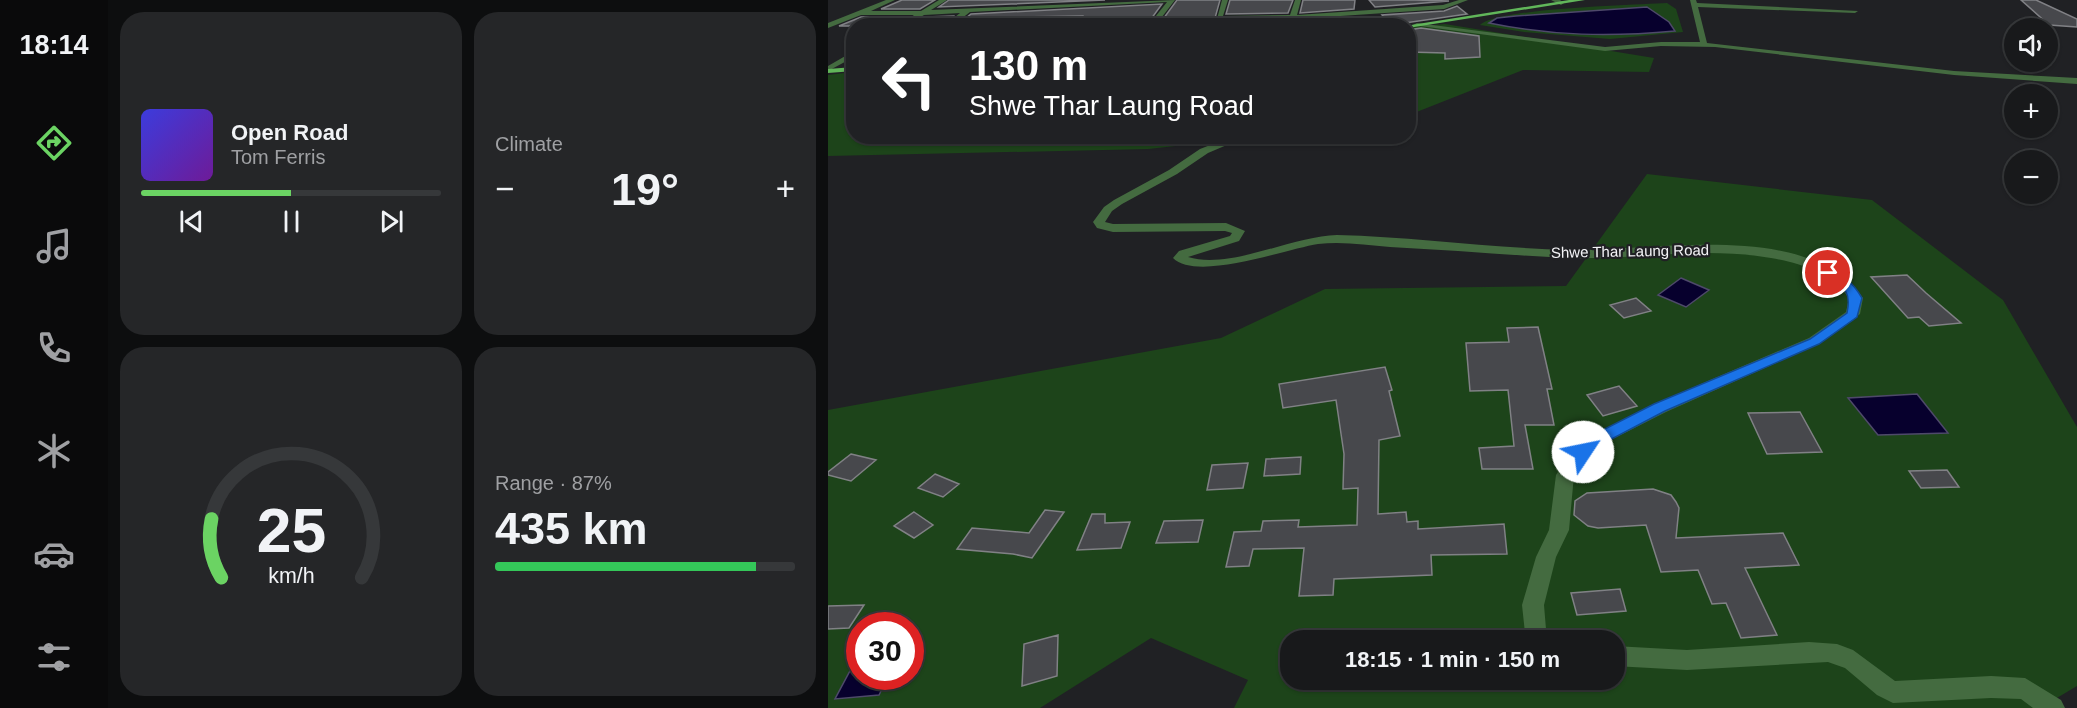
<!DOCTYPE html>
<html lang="en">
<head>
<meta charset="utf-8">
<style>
	:root { --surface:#18191b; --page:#252628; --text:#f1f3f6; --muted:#9fa0a3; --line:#36383a; --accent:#6bd363 }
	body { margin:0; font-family:Helvetica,sans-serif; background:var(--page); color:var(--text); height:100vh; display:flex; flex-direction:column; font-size:22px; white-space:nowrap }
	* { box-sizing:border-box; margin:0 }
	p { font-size:20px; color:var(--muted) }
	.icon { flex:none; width:33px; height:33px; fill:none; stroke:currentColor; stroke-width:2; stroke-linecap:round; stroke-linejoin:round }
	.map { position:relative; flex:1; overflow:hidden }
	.panel { display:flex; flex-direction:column; gap:12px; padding:12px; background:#0d0e0f; width:720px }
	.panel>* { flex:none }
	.top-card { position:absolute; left:18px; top:18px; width:570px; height:126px; border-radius:24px; box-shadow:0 2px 4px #0004,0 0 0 2px var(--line); background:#202124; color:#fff; overflow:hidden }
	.controls { position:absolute; left:1176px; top:18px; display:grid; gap:12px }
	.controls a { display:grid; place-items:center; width:54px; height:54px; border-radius:50%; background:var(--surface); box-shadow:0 2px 4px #0004,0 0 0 2px var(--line); font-size:30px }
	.speed { position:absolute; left:18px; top:612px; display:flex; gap:12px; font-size:30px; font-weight:700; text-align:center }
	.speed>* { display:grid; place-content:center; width:78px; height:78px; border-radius:50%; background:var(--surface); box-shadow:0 2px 4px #0004,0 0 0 2px var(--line); line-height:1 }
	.speed .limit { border:9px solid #d22; background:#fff; color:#111 }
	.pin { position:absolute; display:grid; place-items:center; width:51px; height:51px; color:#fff; margin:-26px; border:3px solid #fff; border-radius:50%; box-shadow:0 2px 6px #0007 }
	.me { position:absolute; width:66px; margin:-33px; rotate:56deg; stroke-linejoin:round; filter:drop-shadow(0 0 4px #0008) }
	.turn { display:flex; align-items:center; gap:21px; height:126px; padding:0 24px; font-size:27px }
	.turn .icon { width:78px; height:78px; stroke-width:2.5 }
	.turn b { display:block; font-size:42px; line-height:51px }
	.big { font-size:45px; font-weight:700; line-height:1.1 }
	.panel .widget { flex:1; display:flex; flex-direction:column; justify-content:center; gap:9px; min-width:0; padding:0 21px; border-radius:24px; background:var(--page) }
	.panel .dial { align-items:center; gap:0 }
	.dial svg { height:156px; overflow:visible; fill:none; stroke:var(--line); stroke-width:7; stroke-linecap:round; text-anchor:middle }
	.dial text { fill:var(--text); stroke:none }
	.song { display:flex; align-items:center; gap:18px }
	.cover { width:72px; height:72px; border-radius:9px; background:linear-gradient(135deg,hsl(240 70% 55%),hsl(280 70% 35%)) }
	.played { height:6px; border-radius:3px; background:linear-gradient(90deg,var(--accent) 50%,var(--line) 50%) }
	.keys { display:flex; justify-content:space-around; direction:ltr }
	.heat { display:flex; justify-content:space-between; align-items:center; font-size:33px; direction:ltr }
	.charge { height:9px; border-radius:4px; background:linear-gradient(90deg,#34c759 87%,var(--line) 0) }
	.panel .tiles { flex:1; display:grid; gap:12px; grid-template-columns:repeat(2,1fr) }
	.trip { position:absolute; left:452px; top:630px; width:345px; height:60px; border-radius:24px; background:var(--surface); box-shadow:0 2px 4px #0004,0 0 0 2px var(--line); font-weight:700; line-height:60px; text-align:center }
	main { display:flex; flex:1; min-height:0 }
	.menu { display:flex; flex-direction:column; width:108px; justify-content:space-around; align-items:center; background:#0a0a0b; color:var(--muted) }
	.menu .icon { width:42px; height:42px }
	.menu .current { color:var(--accent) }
	.menu b { font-size:27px; color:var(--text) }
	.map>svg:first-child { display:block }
	.green { fill:#1d441a; fill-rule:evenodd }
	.water { fill:#07002d; stroke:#4e496a; stroke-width:1.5 }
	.building { fill:#47484c; stroke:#808185; stroke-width:1.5 }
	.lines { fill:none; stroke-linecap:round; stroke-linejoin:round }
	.minor { fill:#446b40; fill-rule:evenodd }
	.major { fill:#61b65a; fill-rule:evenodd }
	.route { fill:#1a73e8; stroke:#114b97; stroke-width:1.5 }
	.labels { text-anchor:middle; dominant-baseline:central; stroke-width:4.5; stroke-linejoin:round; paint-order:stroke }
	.street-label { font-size:15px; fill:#f4f4f7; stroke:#202124 }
</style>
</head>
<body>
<main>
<nav class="menu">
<b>18:14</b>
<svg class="icon current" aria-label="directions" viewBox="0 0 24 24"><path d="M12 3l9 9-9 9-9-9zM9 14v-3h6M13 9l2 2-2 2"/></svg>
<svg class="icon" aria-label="music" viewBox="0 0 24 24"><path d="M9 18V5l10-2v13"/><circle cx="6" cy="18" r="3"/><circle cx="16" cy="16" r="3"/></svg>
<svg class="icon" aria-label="phone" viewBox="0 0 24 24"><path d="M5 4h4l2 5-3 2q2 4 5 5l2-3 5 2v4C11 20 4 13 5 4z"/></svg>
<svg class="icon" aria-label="climate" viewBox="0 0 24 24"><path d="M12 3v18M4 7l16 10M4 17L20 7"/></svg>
<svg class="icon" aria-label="car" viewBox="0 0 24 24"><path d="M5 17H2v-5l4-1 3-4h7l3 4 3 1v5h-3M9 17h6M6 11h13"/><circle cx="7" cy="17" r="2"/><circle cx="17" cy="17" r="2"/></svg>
<svg class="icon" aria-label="filters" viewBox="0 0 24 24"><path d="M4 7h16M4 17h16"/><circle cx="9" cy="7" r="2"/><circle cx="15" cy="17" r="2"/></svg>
</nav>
<section class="panel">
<div class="tiles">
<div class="widget">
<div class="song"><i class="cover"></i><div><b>Open Road</b><p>Tom Ferris</p></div></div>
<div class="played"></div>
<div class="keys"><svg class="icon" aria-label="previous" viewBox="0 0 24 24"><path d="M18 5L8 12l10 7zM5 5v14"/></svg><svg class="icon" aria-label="pause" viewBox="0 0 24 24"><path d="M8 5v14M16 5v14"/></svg><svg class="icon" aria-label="next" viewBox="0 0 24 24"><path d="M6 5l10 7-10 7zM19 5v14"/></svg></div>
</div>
<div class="widget"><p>Climate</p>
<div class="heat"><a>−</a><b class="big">19°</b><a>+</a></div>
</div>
<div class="widget dial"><svg viewBox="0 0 100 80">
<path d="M14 69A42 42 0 1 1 86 69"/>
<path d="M14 69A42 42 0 0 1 9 39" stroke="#6bd363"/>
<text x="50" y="56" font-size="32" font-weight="700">25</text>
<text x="50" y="72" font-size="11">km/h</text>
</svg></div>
<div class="widget"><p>Range · 87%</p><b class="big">435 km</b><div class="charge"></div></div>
</div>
</section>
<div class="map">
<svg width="1249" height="708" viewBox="0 0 1249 708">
	<rect width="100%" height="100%" fill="#202124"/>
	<path class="green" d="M839,3L848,9L855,32L782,39L696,32L652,25C670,8 807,5 839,3Z
		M617,24L826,58L821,72L695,70L581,115V27Z
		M25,72L26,136L430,137L320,149L0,156V75Z
		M819,174L1044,200L1175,300L1249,427V686L1212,708H406L420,680L323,638L212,708H0V410L393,338L497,289L738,286ZM32,626H82V676H32ZM462,640H786V680H462Z"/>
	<path class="water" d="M819,7L841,22L847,31C782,37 725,36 661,23L669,18L688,16Z
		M853,278L881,290L858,307L830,295Z
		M1089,394L1120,433L1050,435L1020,398Z
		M31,654L32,676L60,677L51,695L7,699Z"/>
	<path class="building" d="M74,0H107L92,9H53Z
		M121,0H277L111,7Z
		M349,0H392L387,18L389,21H458L446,25L384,22L376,26H330Z
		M402,0H465L460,13L398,14Z
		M475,0H527L526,9L472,13Z
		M541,0H587L621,1L547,7Z
		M1193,0H1208L1249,19V27L1221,25Z
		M334,4L318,26L245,23L254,16L187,17L183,21L132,23L143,14Z
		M629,6L639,14L563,25L554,15L616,11Z
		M125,16L116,23L83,26L97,17Z
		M33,17H78L67,26H11Z
		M525,17L524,26L469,22L470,21Z
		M593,28L651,36L652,57L617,59V53L580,52V30Z
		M1079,275L1098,293L1133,323L1101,326L1091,317L1080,318L1043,277Z
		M808,298L823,311L796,318L782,305Z
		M710,327L724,389H719L726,425H697L705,469H654L651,448L686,446L680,390L642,391L638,343L681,342L679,328Z
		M557,367L564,390L561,391L572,436L551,440L550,514L578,512L579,522L590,521V529L676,524L679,554L603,555L604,575L506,579L505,595L471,596L476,548L425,549L421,566L398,567L406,532L433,531L435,521L471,520L470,527L529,525L530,488L515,489L516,454L508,400L455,408L451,384Z
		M791,386L809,406L775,416L759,395Z
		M972,412L994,452L939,454L920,413Z
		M23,454L48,460L23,481L0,475V472Z
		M473,457L472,474L436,476L438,459Z
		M420,463L415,488L379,490L384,465Z
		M1119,470L1131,487L1093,488L1081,471Z
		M107,474L131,484L115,497L90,488Z
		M825,489L843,495L848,502L851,508L848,538L955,533L971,565L917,568L949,635L913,638L898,603L884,604L870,570L833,572L818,525L770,528L760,526L746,515L747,501L759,493Z
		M217,510L236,512L204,558L185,554L129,549L144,528L201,533Z
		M86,512L105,525L86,538L66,526Z
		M264,514H277V523L302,522L293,548L249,550Z
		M375,520L370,542L328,543L336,521Z
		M792,589L798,611L749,615L743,593Z
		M36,605L21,628L0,629V606Z
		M230,635L229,676L194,686L196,644Z"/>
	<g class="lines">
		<path class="minor" d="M58,0H67L43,11H93L111,0H119L103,10L347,0L327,26H320L339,2L142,12L124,26H116L132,13L96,15L78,26H69L86,15H33L0,28V23Z
			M394,0H400L395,16L462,15L467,0H473L469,15L615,5L631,0H640L616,9L468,19L466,26H459L461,19H389Z
			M723,0H732L736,3L733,5Z
			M862,0H868L869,3L1030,11L1027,13L870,7L879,43L1126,71L1249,78V84L1126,75L887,47L833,46L777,51L585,25L589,23L777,47L833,42H872Z
			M26,51V57L0,71V66Z
			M405,136H420L380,153L349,174L294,204L284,211L277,222L285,224L398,223L417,231L411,241L360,257C402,270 464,236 509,235C587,237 664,248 741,250C824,252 980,219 1035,298L1032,314L991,344L838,412L771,446L751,466L746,475L741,530L728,557L716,605L718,629L726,640H701L697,633L694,605L708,557L721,530L728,475L739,458L759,438L826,404L981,338L1018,312L1021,298C1003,273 972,263 943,258C874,246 807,260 739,258C680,255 621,250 562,247C538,245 514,241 490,244C458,249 369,282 345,258L351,251L402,236L404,233L397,231L285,232L269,228L265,222L276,207L286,200L341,170L372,149Z
			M981,642L1009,644L1025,650L1067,681L1163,676L1197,678L1233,700L1237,708H1205L1193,699L1163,698L1065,703L1049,695L1017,668L1000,662L859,670L786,666V646L859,650Z"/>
		<path class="major" d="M741,0H757L580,28V26H577Z
			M26,67V71L0,73V69Z"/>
	</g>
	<path class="route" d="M996,270C1011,267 1027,286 1034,298L1029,317L991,344L837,411L770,446L760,456H749L747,452L759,438L826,404L982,339L1019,313C1024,289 1015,288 996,275Z"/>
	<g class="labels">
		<g class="street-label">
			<text transform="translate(802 251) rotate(-1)">Shwe Thar Laung Road</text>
		</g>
	</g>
</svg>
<div class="controls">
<a><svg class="icon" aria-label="sound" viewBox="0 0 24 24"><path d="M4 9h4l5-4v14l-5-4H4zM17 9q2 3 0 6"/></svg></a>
<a>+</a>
<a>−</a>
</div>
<div class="speed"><div class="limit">30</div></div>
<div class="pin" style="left:1000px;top:273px;background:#d93025"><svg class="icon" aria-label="arrive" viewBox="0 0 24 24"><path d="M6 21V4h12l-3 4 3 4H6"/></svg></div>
<svg class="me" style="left:755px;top:452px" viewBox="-20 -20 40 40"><circle r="19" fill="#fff"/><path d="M0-13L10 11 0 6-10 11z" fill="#1a73e8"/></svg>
<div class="trip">18:15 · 1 min · 150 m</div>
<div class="top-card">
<div class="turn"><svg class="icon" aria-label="left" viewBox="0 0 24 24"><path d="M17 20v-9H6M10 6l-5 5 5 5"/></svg><div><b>130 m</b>Shwe Thar Laung Road</div></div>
</div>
</div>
</main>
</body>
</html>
